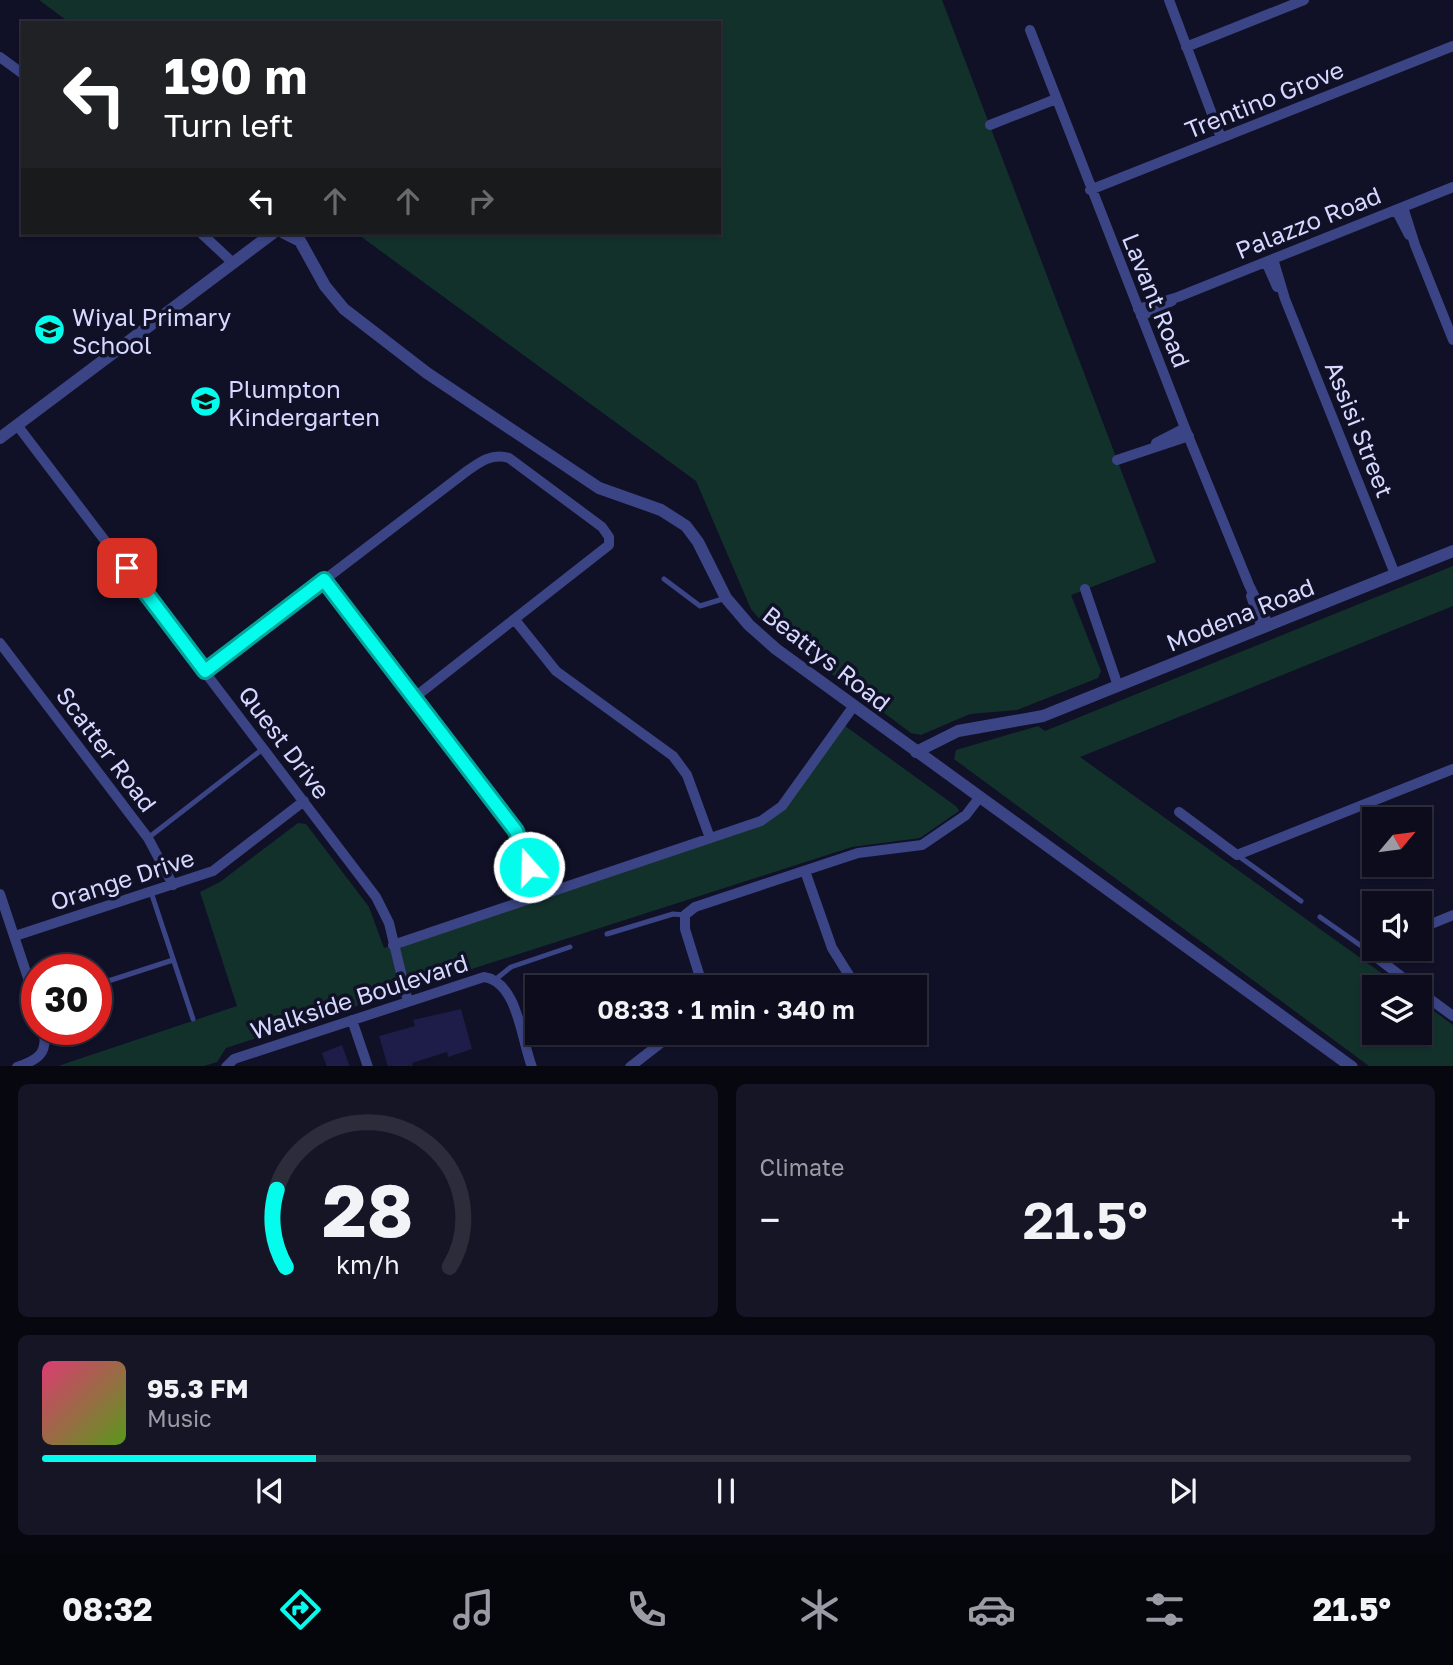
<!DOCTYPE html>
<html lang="en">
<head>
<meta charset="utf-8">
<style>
	:root { --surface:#0c0c1d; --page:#151526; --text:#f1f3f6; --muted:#9a9ba4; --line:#2c2c3b; --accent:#04fced }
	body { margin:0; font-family:"Golos Text",sans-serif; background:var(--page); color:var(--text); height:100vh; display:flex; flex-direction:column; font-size:26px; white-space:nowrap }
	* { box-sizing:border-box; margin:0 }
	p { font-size:23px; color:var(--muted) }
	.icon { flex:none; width:38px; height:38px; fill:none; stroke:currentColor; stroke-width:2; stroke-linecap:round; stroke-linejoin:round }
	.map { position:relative; height:1066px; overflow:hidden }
	.panel { display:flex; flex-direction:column; gap:18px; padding:18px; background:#070710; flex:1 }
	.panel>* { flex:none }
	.guide { position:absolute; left:21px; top:21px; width:700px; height:214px; border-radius:0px; box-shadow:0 2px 5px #0004,0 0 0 2px var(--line); background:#202124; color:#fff; overflow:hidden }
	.needle { width:46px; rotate:61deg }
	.tools { position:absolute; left:1362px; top:807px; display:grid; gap:14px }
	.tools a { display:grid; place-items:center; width:70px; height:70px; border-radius:0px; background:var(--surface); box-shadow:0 2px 5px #0004,0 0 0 2px var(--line); font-size:35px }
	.speed { position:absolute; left:21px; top:954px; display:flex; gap:14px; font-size:35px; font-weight:700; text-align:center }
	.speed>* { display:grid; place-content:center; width:91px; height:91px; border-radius:50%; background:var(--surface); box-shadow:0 2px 5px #0004,0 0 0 2px var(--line); line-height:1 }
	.speed .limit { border:10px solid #d22; background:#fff; color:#111 }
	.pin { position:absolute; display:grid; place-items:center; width:60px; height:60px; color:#fff; margin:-30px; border-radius:14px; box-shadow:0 4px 10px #0006 }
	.me { position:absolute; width:77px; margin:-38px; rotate:340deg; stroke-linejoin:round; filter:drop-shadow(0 0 5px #0008) }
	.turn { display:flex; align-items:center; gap:24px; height:147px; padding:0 28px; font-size:32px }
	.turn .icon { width:91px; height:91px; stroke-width:2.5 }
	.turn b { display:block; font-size:49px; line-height:60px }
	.lanes { display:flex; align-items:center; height:66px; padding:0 28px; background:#0003; justify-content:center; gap:35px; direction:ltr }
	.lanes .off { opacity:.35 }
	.big { font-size:52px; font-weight:600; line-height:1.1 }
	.panel .card { flex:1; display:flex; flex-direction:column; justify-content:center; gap:10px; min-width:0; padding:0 24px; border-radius:10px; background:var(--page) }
	.panel .dial { align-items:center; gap:0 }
	.dial svg { height:182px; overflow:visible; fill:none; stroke:var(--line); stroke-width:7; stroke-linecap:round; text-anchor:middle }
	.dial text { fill:var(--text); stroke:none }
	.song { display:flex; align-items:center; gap:21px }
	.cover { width:84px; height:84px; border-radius:10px; background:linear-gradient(135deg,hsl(340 70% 55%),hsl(90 70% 35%)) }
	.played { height:7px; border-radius:4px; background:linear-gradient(90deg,var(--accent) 20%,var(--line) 20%) }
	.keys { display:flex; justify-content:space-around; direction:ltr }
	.heat { display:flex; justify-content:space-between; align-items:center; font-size:38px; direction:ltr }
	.panel .tiles { flex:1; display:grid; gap:18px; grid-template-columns:1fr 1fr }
	.card:last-child { grid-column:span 2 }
	.trip { position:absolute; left:525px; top:975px; width:402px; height:70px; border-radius:0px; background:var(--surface); box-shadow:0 2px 5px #0004,0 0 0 2px var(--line); font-weight:600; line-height:70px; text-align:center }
	.tabs { display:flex; height:112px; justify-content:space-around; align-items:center; background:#05050c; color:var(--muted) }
	.tabs .icon { width:49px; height:49px }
	.tabs .selected { color:var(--accent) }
	.tabs b { font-size:32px; color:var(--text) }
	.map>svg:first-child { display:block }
	.green { fill:#13312b }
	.building { fill:#1e1c48 }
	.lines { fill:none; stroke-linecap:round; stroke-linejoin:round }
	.service { stroke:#3b4485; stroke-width:5 }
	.minor { stroke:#3b4485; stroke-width:10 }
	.tertiary { stroke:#3b4485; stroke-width:12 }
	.route-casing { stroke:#03a49a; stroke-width:18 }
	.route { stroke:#04fced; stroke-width:12 }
	.labels { text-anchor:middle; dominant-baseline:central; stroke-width:7; stroke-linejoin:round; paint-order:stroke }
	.street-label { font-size:24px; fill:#d6d8ff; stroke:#101027 }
	.poi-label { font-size:24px; fill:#d6d8ff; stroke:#101027; text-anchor:start }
</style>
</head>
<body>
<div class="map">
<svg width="1453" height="1067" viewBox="0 0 1453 1067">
	<rect width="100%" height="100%" fill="#101027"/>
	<path class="green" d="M39,0H942L1156,562L1071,595L1101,671L1098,678L1017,710L970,714L921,735L911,733L762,622L751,609L696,481L356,233H719V23H70Z
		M1453,566V606L1080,757L1401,987H1374V1032H1419V1000L1453,1025V1066H1369L954,759L956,750L1038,726L1045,731Z
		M841,723L957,807L959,811L920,838L852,847L226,1048L217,1062L204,1066L55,1067L237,1006L200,892L220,882L298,823L306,824L369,907L384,948L772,815Z"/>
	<path class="building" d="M461,1009L472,1049L448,1057L447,1052L412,1063L413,1067H388L379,1036L415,1026L413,1020Z
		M342,1045L350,1067H327L322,1053Z"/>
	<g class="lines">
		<path class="service" d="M664,579L700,606L726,598
			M148,838L264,748
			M1237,855L1301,901
			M151,892L193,1019
			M1320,917L1367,950
			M607,934L673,914L685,915
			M496,979L511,967L570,947
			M96,985L173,960"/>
		<path class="minor" d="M1169,0L1221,138
			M1030,30L1185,428L1249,585L1269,626
			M1186,47L1304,0
			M0,57L23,74
			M990,125L1056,99
			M1090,190L1453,46
			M1403,207L1415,245L1453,340
			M1396,210L1409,235
			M201,233L232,262
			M1273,259L1285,299L1395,574
			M1266,262L1277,287
			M1138,309L1178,297L1453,187
			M1141,316L1172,301
			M17,425L376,897L389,923L408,1002
			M1156,443L1185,428
			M1117,460L1189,436
			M324,581L516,831L538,898
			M1085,589L1118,686
			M1251,596L1262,628
			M515,620L556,671L673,756L687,775L710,838
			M0,643L148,838L173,885
			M205,671L467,471C481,461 492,453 509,458L602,527L609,537V545L415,697
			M1179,812L1237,855L1453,769
			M805,871L832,948L852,980
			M0,894L37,1005
			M1419,929L1453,915
			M15,936L213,871L304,801
			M393,945L761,821L782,806L853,707
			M1374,947L1367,950L1415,987
			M703,987L685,929V915L695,907L858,853L922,845L966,815L979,798
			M1419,991L1453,1016
			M352,1020L368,1067
			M17,1067C38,1060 49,1053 43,1029
			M226,1067L234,1059L484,977C518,982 521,1039 532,1067
			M630,1067L675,1032"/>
		<path class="tertiary" d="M284,233L300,241L325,286L344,309L427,373L599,488L661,510L686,526L698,542L726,598L749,625L776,649L1352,1067
			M0,438L273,233
			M916,752L958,731L1043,716L1453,551"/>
	</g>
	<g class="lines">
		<defs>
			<path id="route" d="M127,568L205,671L324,580L516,831L529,867"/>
		</defs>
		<use href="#route" class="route-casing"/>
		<use href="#route" class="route"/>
	</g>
	<defs>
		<symbol id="school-disc" viewBox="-11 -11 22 22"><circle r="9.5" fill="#04fced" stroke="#101027"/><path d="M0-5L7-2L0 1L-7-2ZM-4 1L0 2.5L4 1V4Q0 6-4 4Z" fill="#111"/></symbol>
	</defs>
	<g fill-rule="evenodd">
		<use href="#school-disc" x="32" y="312" width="35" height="35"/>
		<use href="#school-disc" x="188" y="384" width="35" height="35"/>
	</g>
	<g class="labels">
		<g class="street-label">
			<text transform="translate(1264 99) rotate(-22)">Trentino Grove</text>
			<text transform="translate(1308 222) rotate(-22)">Palazzo Road</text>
			<text transform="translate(1157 300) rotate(68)">Lavant Road</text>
			<text transform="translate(1360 429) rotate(68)">Assisi Street</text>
			<text transform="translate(1240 614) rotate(-22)">Modena Road</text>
			<text transform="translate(827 658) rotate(38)">Beattys Road</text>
			<text transform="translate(285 742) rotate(53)">Quest Drive</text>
			<text transform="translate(107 749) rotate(53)">Scatter Road</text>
			<text transform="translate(122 879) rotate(-18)">Orange Drive</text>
			<text transform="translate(359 996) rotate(-18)">Walkside Boulevard</text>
		</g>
		<g class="poi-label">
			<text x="72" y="316">Wiyal Primary<tspan x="72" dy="28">School</tspan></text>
			<text x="228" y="388">Plumpton<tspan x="228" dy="28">Kindergarten</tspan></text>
		</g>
	</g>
</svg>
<div class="tools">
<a><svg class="needle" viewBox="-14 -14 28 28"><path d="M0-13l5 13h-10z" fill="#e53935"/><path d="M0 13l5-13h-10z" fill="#9a9ba4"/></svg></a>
<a><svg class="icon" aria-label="sound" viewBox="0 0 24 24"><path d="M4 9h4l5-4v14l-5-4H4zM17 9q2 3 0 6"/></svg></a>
<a><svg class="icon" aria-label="layers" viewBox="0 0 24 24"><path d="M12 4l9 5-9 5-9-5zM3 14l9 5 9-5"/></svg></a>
</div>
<div class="speed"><div class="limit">30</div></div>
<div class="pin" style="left:127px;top:568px;background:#d93025"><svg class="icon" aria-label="arrive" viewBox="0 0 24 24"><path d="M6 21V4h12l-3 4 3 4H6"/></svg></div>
<svg class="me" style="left:529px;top:867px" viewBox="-20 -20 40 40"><circle r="17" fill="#04fced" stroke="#fff" stroke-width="3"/><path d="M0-11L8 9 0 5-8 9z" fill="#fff"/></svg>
<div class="trip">08:33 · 1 min · 340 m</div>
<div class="guide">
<div class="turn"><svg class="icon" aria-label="left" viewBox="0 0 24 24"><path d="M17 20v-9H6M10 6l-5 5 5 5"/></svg><div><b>190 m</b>Turn left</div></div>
<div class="lanes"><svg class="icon" aria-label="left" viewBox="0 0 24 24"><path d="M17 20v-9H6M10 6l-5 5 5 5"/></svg><svg class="icon off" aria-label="ahead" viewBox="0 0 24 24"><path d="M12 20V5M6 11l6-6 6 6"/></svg><svg class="icon off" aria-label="ahead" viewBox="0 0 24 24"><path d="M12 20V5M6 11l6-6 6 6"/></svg><svg class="icon off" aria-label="right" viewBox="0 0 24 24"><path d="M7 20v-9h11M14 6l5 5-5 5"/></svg></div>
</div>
</div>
<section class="panel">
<div class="tiles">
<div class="card dial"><svg viewBox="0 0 100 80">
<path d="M14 69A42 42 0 1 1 86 69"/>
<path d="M14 69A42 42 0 0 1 10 35" stroke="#04fced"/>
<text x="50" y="56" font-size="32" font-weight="700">28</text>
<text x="50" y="72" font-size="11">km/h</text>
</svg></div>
<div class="card"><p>Climate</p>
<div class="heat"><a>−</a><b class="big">21.5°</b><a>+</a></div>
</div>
<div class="card">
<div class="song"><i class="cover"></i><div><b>95.3 FM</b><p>Music</p></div></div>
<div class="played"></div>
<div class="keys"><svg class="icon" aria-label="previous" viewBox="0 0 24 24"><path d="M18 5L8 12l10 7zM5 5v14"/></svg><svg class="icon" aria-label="pause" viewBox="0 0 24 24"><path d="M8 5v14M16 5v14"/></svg><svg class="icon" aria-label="next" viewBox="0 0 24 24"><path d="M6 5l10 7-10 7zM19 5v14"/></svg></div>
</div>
</div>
</section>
<nav class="tabs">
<b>08:32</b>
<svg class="icon selected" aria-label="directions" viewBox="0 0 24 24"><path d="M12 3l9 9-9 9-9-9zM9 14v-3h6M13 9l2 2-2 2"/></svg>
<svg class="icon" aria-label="music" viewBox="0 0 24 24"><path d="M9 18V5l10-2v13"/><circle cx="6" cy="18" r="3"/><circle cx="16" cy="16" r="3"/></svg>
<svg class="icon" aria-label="phone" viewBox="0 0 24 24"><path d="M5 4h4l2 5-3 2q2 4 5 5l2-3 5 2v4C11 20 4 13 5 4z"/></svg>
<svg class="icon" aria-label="climate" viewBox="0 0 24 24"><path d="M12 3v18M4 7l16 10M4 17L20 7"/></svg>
<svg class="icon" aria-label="car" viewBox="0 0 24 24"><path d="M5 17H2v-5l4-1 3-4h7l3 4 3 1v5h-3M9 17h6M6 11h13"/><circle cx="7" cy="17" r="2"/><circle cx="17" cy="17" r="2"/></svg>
<svg class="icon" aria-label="filters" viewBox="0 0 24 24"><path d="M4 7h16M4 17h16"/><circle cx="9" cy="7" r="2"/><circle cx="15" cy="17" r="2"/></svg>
<b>21.5°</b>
</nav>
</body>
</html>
